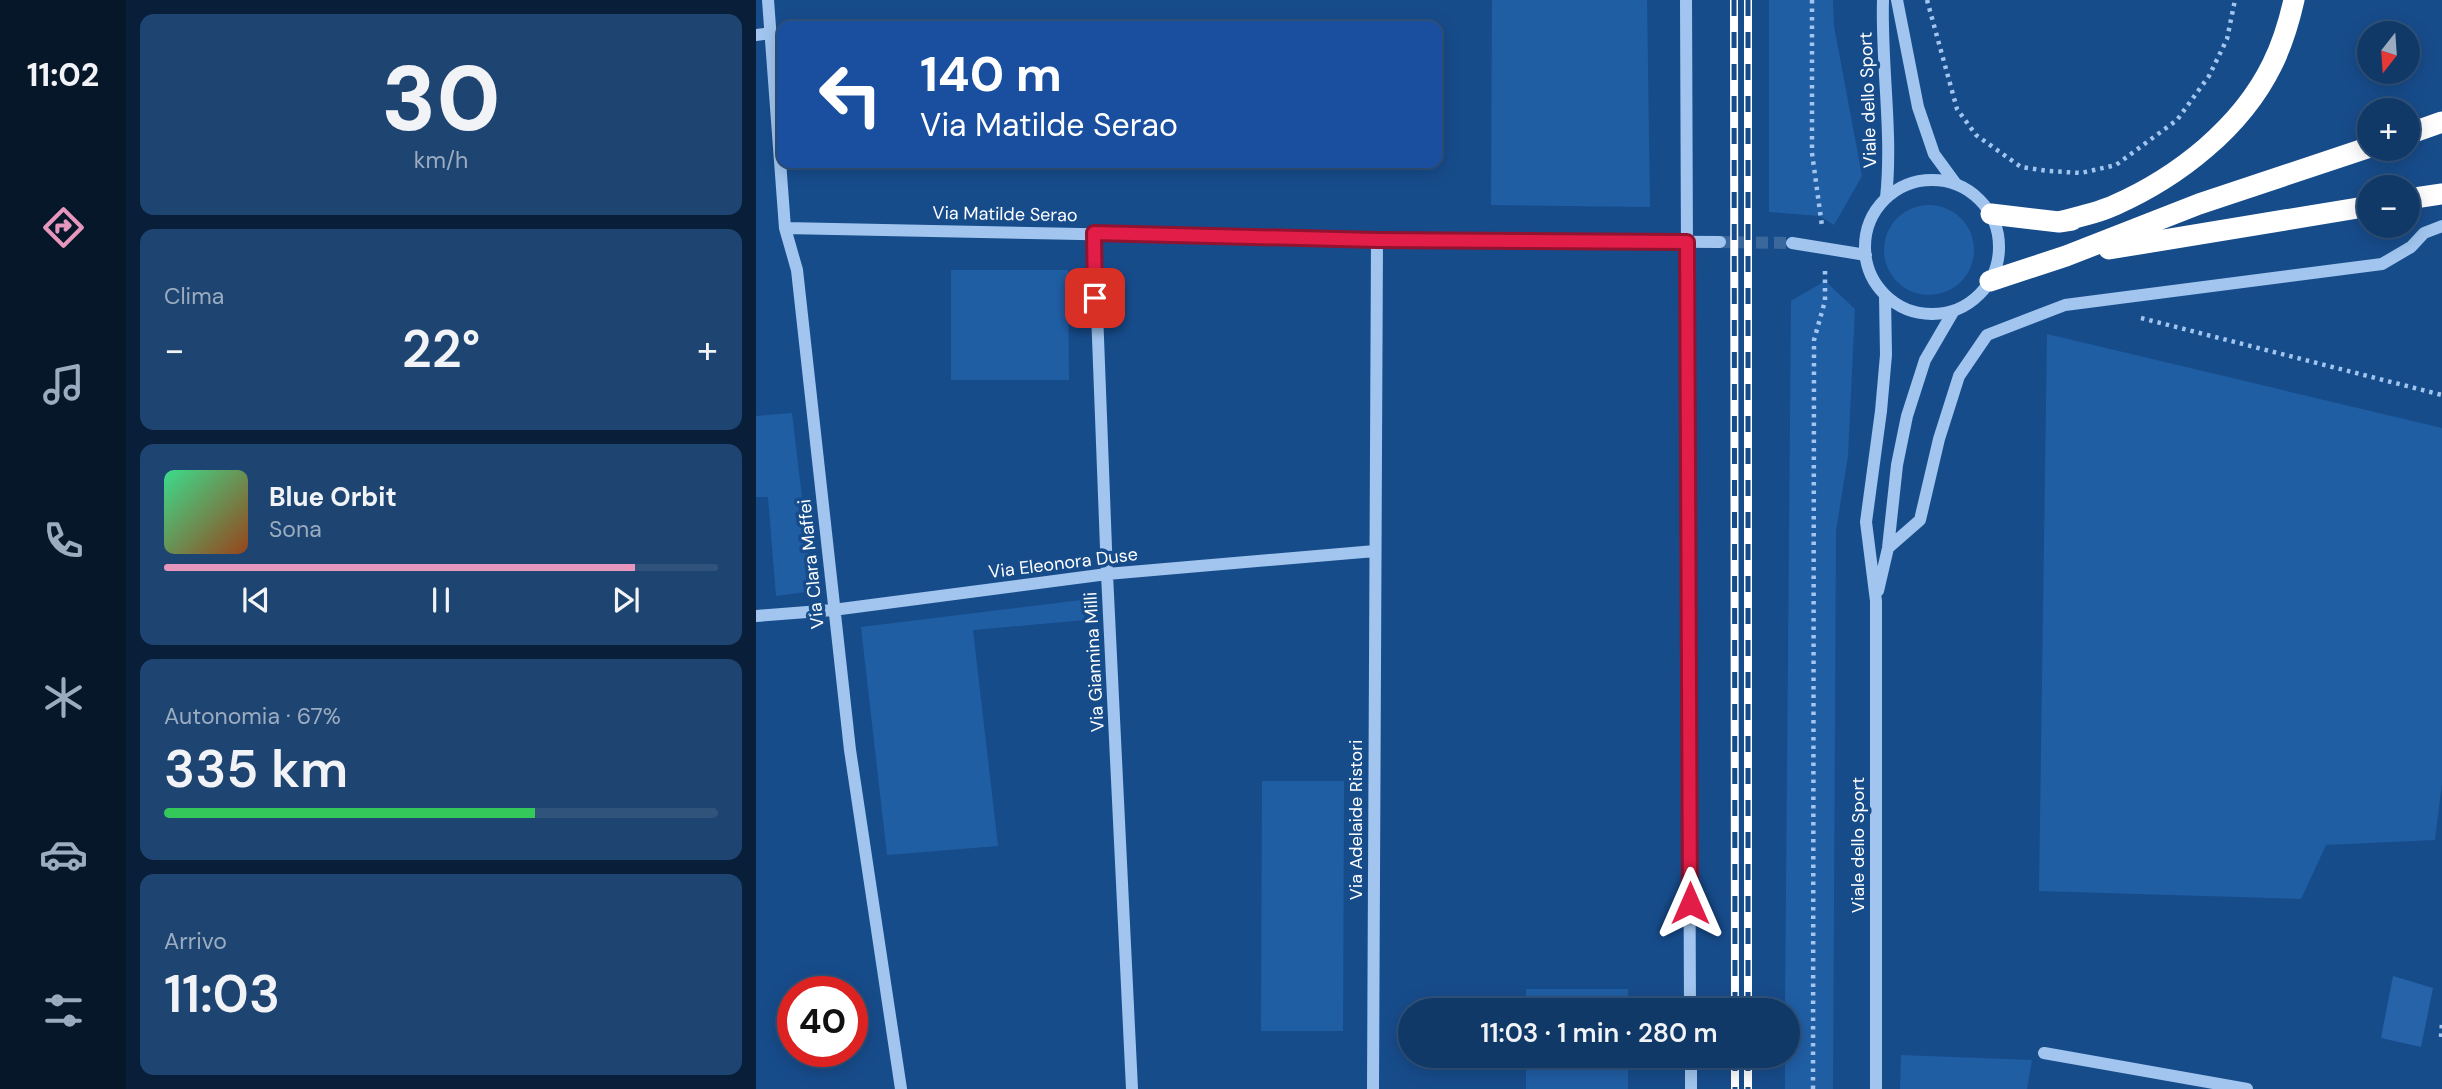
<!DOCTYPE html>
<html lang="it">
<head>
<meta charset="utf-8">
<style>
	:root { --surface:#113968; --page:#1e4471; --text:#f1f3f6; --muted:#9cacc0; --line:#30537c; --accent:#e797bd }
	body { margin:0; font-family:"DM Sans",sans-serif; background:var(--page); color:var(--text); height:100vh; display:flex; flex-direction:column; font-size:26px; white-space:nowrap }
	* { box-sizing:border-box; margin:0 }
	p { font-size:23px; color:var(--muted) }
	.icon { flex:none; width:38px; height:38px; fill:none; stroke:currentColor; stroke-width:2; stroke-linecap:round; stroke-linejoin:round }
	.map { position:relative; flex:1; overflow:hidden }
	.sheet { display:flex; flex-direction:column; gap:14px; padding:14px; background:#091f39; width:630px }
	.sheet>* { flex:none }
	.hud { position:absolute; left:21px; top:21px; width:665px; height:147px; border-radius:14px; box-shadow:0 4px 18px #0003,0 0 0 2px var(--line); background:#1a4fa0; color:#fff; overflow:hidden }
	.needle { width:46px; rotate:197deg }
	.tools { position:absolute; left:1601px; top:21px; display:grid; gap:14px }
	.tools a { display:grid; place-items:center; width:63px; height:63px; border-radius:50%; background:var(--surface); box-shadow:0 4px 18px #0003,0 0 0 2px var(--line); font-size:35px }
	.speed { position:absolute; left:21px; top:976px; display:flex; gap:14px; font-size:35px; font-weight:700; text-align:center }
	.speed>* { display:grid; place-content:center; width:91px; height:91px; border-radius:50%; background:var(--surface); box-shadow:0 4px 18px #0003,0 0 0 2px var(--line); line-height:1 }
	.speed .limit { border:10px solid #d22; background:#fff; color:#111 }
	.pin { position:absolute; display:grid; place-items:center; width:60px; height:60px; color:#fff; margin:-30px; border-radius:14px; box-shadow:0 4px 10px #0006 }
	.me { position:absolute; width:77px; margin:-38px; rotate:0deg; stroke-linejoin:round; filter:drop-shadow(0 0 5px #0008) }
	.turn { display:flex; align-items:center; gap:24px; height:147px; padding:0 28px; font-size:32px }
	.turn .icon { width:91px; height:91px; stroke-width:2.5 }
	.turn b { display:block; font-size:49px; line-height:60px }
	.big { font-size:52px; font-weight:600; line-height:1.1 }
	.sheet .widget { flex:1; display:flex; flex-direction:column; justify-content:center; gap:10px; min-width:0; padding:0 24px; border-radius:14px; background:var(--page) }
	.sheet .dial { align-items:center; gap:0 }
	.dial b { font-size:91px; line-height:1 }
	.song { display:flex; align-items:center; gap:21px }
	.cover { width:84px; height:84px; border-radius:10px; background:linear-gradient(135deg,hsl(150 70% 55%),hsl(20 70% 35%)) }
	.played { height:7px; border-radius:4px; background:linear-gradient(90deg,var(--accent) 85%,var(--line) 85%) }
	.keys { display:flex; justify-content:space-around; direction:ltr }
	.heat { display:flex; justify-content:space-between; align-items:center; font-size:38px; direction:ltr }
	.charge { height:10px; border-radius:5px; background:linear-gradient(90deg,#34c759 67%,var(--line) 0) }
	.trip { position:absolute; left:642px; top:998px; width:402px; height:70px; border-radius:35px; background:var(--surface); box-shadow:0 4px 18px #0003,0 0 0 2px var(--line); font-weight:600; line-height:70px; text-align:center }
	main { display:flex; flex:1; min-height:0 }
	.menu { display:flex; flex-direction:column; width:126px; justify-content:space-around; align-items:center; background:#07172a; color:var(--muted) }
	.menu .icon { width:49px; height:49px }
	.menu .current { color:var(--accent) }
	.menu b { font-size:32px; color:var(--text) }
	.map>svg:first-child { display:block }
	.green { fill:#205ea4 }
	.building { fill:#2663a9 }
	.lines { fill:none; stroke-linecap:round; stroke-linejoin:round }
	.minor-tunnel { stroke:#3a679c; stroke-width:12; stroke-dasharray:12 6; stroke-linecap:butt }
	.path { stroke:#a1c5ee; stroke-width:4.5; stroke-dasharray:3.5 5; stroke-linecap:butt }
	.minor { stroke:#a1c5ee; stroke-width:12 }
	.highway { stroke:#fff; stroke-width:21 }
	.rail-casing { stroke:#fff; stroke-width:8 }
	.rail { stroke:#174c8b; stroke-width:5; stroke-dasharray:16; stroke-linecap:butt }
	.route-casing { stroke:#92132f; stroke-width:18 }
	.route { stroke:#e11d48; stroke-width:12 }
	.labels { text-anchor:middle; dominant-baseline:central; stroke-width:7; stroke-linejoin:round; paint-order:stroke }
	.street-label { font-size:18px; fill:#fff; stroke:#174c8b }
</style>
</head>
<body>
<main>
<nav class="menu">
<b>11:02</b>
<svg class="icon current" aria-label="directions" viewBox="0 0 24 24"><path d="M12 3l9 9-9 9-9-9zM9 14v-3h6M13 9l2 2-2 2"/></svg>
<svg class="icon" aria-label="music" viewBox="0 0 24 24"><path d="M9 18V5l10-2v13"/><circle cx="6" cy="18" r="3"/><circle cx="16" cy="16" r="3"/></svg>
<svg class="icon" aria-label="phone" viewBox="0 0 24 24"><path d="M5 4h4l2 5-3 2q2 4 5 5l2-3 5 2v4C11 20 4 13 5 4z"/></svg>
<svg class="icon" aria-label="climate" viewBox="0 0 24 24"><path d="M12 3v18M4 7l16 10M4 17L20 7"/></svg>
<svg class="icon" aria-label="car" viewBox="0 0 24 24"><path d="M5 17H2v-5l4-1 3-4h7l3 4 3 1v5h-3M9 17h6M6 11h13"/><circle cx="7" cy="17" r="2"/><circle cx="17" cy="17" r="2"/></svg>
<svg class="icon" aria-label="filters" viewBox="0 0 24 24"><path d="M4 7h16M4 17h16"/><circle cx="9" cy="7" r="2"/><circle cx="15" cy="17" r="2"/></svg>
</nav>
<section class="sheet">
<div class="widget dial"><b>30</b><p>km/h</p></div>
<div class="widget"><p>Clima</p>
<div class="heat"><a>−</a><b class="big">22°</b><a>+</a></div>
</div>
<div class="widget">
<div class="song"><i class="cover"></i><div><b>Blue Orbit</b><p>Sona</p></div></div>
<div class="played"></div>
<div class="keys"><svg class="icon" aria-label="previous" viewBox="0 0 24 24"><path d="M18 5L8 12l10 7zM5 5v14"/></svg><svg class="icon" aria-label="pause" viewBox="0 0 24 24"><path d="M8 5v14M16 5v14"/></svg><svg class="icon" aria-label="next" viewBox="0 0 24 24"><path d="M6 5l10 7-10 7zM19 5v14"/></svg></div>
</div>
<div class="widget"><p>Autonomia · 67%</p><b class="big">335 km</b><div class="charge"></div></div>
<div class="widget"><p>Arrivo</p><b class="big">11:03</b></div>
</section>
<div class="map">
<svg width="1686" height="1089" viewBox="0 0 1686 1089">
	<rect width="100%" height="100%" fill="#174c8b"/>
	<path class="green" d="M736,0H891L894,207L735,205Z
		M1013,0H1077L1078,26L1106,176L1078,225L1064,216L1013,212Z
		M1128 250a45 45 0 1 1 90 0a45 45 0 1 1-90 0Z
		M195,270H312L313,380H195Z
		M1069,281L1099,309L1092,456L1080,531L1077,1089H1029V1055H1032V1010H1029L1035,301Z
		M1291,334L1686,428V783L1679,840L1570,845L1545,899L1283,891Z
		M36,413L57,591L20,596L12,497H0V416Z
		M326,600L329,620L217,630L242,846L131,855L105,627Z
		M506,781H588L587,1031H505Z
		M770,989H872V1010H770Z
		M770,1055H872V1089H770Z
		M1145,1055L1276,1060L1271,1089H1144Z"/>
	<path class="building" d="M1637,976L1677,988L1665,1047L1625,1038Z"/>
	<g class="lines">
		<path class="minor-tunnel" d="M964,242L1036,243"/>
		<path class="path" d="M1056,0V153L1066,226
			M1171,0L1201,109L1220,135L1265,167L1292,171L1325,173L1360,165L1421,120L1453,76L1471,39L1479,0
			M1385,318L1686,395
			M1685,1037L1686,1023
			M1057,1089L1058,340L1069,301V269"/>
		<path class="minor" d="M12,0L29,228L41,270L94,750L145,1089
			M930,0L934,1010
			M1127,0C1125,66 1137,132 1130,198
			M1141,0L1162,107L1178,154L1200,184
			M0,35L15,33
			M1109 247a67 67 0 1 1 134 0a67 67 0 1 1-134 0Z
			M29,228L621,240L964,242
			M338,233L351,574L376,1089
			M1036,243L1110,255
			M1132,548L1164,520L1183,439L1203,376L1231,335L1309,305L1626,264L1655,247L1668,233L1686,226
			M1122,591L1132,548L1141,465L1151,416L1169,360L1197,312
			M0,616L77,610L351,574L619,551
			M1288,1053L1491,1089
			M935,1055V1089
			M617,1089L621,240
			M1120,1089V601L1110,522L1125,411L1130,355L1129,296"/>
		<path class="highway" d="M1652,134L1686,122
			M1652,199L1686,194
			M1235,214L1303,222L1316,220
			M1303,222C1321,217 1342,213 1359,205C1422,177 1485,128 1516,65C1526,45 1533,22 1538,0
			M1353,249L1614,206
			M1234,281L1310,256L1443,204L1614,147"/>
		<defs>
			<path id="rail" d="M978,0L979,1010
				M992,0V1010
				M979,1055V1089
				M992,1055V1089"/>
		</defs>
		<use href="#rail" class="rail-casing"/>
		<use href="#rail" class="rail"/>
	</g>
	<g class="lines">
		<defs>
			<path id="route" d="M339,298L338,233L621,240L931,242L934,903"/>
		</defs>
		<use href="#route" class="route-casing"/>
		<use href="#route" class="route"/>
	</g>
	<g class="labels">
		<g class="street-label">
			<text transform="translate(1112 100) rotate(-92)">Viale dello Sport</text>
			<text transform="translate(249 214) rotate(1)">Via Matilde Serao</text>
			<text transform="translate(307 563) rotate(-7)">Via Eleonora Duse</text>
			<text transform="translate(55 564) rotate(-96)">Via Clara Maffei</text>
			<text transform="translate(338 662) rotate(-93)">Via Giannina Milli</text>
			<text transform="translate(600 820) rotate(-90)">Via Adelaide Ristori</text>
			<text transform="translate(1102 845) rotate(-90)">Viale dello Sport</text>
		</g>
	</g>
</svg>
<div class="tools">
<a><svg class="needle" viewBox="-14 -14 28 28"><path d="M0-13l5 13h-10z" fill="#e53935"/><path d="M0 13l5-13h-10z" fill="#9cacc0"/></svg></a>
<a>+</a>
<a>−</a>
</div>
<div class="speed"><div class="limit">40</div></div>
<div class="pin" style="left:339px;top:298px;background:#d93025"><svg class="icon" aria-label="arrive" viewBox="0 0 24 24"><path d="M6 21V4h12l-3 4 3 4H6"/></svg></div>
<svg class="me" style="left:934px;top:903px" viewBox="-20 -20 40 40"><path d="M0-17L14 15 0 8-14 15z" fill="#e11d48" stroke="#fff" stroke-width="4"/></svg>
<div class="trip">11:03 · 1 min · 280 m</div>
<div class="hud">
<div class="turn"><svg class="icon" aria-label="left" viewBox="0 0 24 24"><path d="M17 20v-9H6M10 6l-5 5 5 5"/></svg><div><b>140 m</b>Via Matilde Serao</div></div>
</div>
</div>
</main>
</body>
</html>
